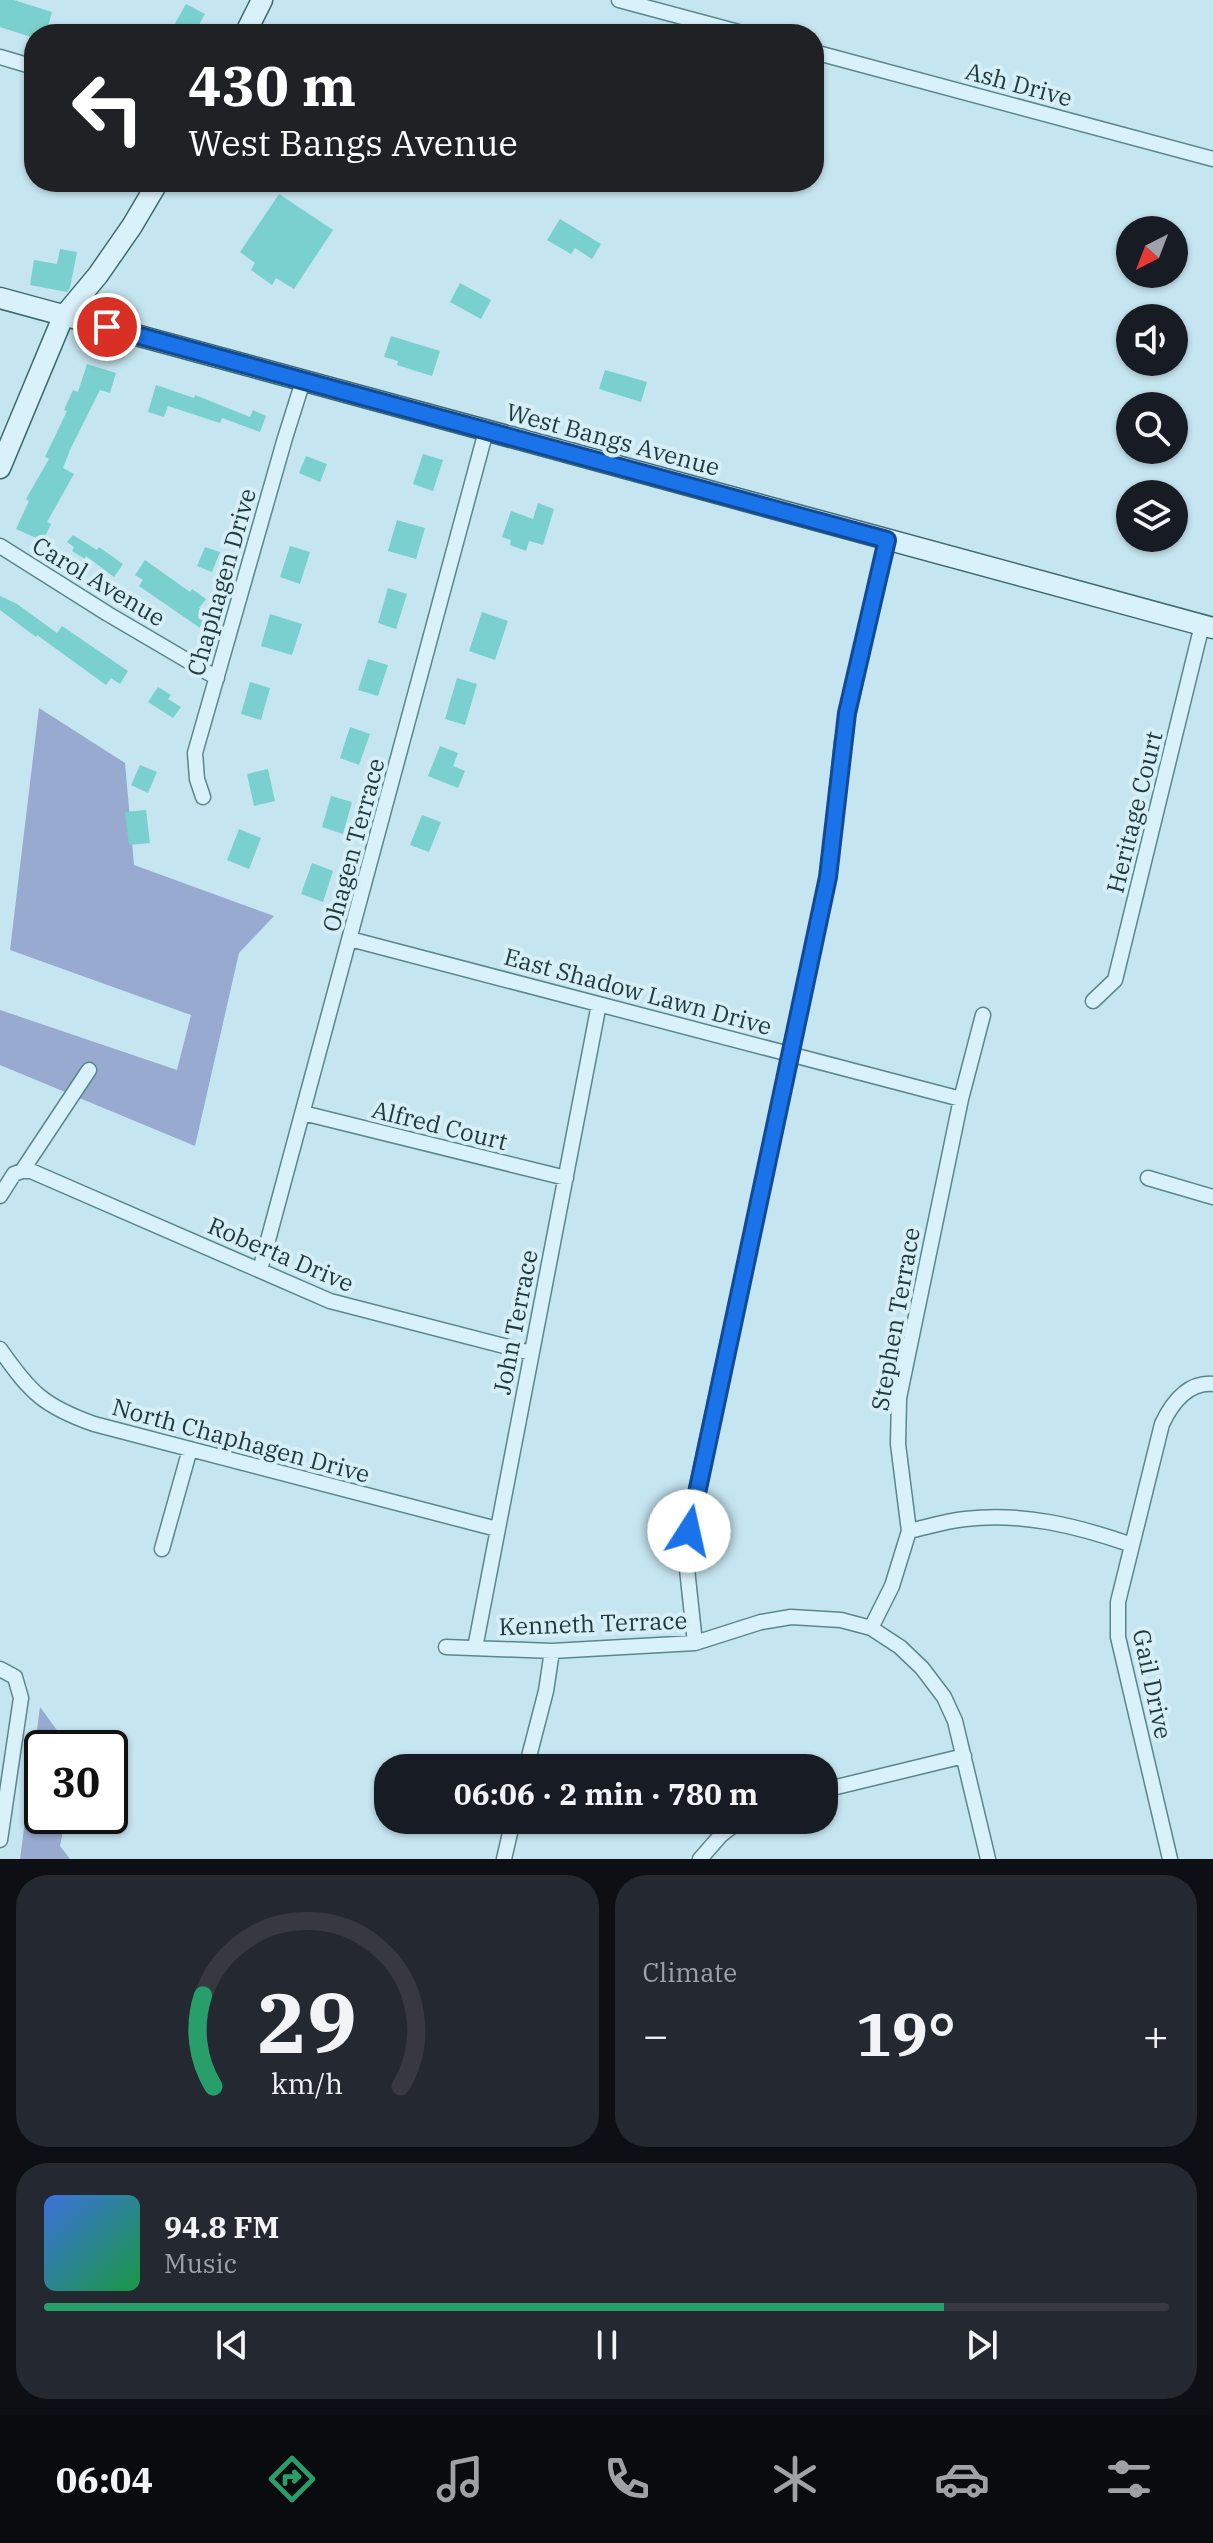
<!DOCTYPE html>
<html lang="en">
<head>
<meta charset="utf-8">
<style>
	:root { --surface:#171b24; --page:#242831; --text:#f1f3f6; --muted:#9ea1a6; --line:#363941; --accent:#289e6a }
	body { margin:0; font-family:"IBM Plex Serif",serif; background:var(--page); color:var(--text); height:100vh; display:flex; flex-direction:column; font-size:30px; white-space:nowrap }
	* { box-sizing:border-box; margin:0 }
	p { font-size:26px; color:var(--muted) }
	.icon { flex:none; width:44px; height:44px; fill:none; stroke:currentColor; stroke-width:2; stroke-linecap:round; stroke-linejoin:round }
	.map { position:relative; height:1859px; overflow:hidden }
	.sheet { display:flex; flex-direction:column; gap:16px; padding:16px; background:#0d0f14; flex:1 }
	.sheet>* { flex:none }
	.top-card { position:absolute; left:24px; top:24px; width:800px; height:168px; border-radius:32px; box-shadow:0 2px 6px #0004; background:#202124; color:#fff; overflow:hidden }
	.needle { width:52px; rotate:222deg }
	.controls { position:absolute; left:1116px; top:216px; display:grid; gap:16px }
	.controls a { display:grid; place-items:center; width:72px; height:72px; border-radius:50%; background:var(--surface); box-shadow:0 2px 6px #0004; font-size:40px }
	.speed { position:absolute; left:24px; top:1730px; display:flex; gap:16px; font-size:40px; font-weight:700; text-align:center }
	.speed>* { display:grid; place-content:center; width:104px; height:104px; border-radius:50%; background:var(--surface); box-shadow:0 2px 6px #0004; line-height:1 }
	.speed .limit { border:4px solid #111; border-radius:12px; background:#fff; color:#111 }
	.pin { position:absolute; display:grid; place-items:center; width:68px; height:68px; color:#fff; margin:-34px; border:4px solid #fff; border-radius:50%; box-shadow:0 2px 8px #0007 }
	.me { position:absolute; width:88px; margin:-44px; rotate:10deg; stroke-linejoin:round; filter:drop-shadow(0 0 6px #0008) }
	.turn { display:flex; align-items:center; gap:28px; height:168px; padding:0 32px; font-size:36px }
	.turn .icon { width:104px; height:104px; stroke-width:2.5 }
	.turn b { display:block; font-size:56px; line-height:68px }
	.big { font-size:60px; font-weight:700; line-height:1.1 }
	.sheet .widget { flex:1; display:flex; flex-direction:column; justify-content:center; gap:12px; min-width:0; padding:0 28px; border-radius:32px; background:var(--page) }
	.sheet .dial { align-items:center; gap:0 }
	.dial svg { height:208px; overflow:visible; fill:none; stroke:var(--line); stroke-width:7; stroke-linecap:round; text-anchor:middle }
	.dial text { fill:var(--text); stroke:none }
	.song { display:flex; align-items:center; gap:24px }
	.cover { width:96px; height:96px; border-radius:12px; background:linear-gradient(135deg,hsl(220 70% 55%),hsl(140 70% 35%)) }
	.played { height:8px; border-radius:4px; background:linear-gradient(90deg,var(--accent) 80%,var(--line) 80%) }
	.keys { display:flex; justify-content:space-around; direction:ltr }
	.heat { display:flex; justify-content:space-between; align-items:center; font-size:44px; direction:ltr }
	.sheet .tiles { flex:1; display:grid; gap:16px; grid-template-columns:1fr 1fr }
	.widget:last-child { grid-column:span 2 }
	.trip { position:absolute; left:374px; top:1754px; width:464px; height:80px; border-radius:32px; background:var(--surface); box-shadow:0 2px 6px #0004; font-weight:700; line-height:80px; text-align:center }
	.menu { display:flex; height:128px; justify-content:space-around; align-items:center; background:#090b0e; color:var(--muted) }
	.menu .icon { width:56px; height:56px }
	.menu .current { color:var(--accent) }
	.menu b { font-size:36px; color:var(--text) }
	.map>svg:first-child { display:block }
	.green { fill:#98aacf }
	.building { fill:#7ad0ce }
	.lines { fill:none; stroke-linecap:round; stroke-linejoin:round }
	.street-casing { stroke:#5a878c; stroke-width:17 }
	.secondary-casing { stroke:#3d6b6e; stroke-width:23 }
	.street { stroke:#d9f1fa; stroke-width:14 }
	.secondary { stroke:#d9f1fa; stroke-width:20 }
	.route-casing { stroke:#114b97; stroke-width:20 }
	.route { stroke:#1a73e8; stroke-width:14 }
	.labels { text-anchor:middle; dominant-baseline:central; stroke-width:8; stroke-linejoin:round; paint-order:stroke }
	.street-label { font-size:24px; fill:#1f3a3c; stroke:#d5eef7 }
</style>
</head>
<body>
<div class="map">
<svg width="1213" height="1859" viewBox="0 0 1213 1859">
	<rect width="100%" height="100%" fill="#c5e5f0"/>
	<path class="green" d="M39,708L125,763L134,865L274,916L239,953L195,1146L0,1065V1010L177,1070L191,1015L10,950Z
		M40,1707L70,1748H42V1816H66L60,1846L70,1859H20Z"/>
	<path class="building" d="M0,0H14L52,12L46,34H34V38L0,27Z
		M186,4L205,14L194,34H169Z
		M279,194L333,230L294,289L276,278L272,285L251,270L255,263L240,252Z
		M560,219L601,244L592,259L575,248L571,254L547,240Z
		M60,249L77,252L70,288L67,292L30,285L34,260L57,264Z
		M460,283L491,300L481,319L450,302Z
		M391,336L440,351L432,376L397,365L398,361L384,357Z
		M87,364L116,373L110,393L100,390L70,450L63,468L74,474L47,522L51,524L43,541L16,529L29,501L26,499L49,459L45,457L67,411L64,410L73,390L78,392Z
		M605,370L647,382L641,402L599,389Z
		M156,385L194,398L195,395L250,417L253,410L266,416L260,432L222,418L220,423L168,406L164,417L148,412Z
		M423,454L443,460L433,491L413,484Z
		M306,456L327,464L320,482L299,473Z
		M538,503L554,509L543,545L529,541L526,551L510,545L511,540L502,537L511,511L533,519Z
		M397,520L425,528L416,559L388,551Z
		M73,535L97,550L99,547L123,564L114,577L86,556L85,559L72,551L74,547L67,542Z
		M290,546L310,552L300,584L280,577Z
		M205,547L220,552L212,572L197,566Z
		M145,560L190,592L192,589L206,599L199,608L209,615L200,628L139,586L143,580L135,575Z
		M388,588L407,594L396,629L378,623Z
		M0,596L17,604L57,633L62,626L128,671L120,684L111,678L106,685L37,635L36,637L0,610Z
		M482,612L508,621L495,660L469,651Z
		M270,614L302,624L292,655L261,646Z
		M368,659L388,665L378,696L358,690Z
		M457,678L477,684L465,725L445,719Z
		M250,682L270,688L261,720L241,714Z
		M158,687L171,695L168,699L181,707L173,718L148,702Z
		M350,727L370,734L359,765L340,758Z
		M440,746L458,753L453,766L465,771L458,788L428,776Z
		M140,765L157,772L148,793L131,785Z
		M268,769L275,801L254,806L247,774Z
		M331,796L352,802L343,834L322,827Z
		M146,810L150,843L129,845L125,812Z
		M422,815L441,822L429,852L410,845Z
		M239,829L261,838L249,869L227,860Z
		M312,863L333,871L323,902L301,894Z"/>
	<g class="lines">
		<defs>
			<path id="street" d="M619,0L746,34
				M814,52L1213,159
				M0,57L34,67
				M0,546L108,614L217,678
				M203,797L197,779L195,753L285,438L303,381
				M350,939L961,1099
				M1093,1001L1115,980L1202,625
				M303,1113L566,1178
				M22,1171H31L330,1301L531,1353
				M1148,1178L1213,1197
				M0,1196L14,1174L22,1171L89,1070
				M260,1270L486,431
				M0,1349C30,1392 43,1406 94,1424L497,1529
				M909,1531C927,1527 946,1521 965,1519C1022,1512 1078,1526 1132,1545
				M162,1549L190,1449
				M871,1628L892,1586L909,1531L898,1444L899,1398L961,1099L983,1015
				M695,1643L687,1569L691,1514L828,877L842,742L887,540
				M446,1647L552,1651L695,1643L761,1622L791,1617L841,1620L871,1628L900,1647L922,1668L944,1697L955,1721L988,1859
				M475,1648L599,1004
				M0,1669L15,1677L21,1698L0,1840
				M526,1768L546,1691L552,1651
				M824,1790L964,1756
				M504,1859L513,1820
				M700,1859L721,1835L740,1820
				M1170,1859L1118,1637V1602L1162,1424C1172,1403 1188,1382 1213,1384"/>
			<path id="secondary" d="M245,34L262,0
				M0,298L1213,628
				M0,468L63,317L98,275L132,226L158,182"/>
		</defs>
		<use href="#street" class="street-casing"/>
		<use href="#secondary" class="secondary-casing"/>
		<use href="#street" class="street"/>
		<use href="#secondary" class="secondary"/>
	</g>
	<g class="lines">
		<defs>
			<path id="route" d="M107,327L887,540L847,713L828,877L689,1531"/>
		</defs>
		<use href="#route" class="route-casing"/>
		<use href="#route" class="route"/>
	</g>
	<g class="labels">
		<g class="street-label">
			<text transform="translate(1019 84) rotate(15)">Ash Drive</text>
			<text transform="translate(613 439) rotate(15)">West Bangs Avenue</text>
			<text transform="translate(99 581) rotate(31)">Carol Avenue</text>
			<text transform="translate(221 582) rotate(-74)">Chaphagen Drive</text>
			<text transform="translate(1134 812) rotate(-76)">Heritage Court</text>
			<text transform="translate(353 845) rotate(-75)">Ohagen Terrace</text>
			<text transform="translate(638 991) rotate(15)">East Shadow Lawn Drive</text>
			<text transform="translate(440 1125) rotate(14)">Alfred Court</text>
			<text transform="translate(281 1254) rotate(23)">Roberta Drive</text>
			<text transform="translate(895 1319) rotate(-80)">Stephen Terrace</text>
			<text transform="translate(515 1322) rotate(-79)">John Terrace</text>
			<text transform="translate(241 1440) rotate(15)">North Chaphagen Drive</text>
			<text transform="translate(593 1623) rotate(-2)">Kenneth Terrace</text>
			<text transform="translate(1153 1684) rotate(78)">Gail Drive</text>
		</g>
	</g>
</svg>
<div class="controls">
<a><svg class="needle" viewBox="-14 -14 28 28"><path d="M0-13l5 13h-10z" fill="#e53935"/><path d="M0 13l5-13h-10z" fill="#9ea1a6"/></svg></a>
<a><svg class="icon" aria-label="sound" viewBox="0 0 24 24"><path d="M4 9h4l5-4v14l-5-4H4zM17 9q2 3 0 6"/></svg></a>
<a><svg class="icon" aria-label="search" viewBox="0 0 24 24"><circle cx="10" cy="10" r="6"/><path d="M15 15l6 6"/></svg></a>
<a><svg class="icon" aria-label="layers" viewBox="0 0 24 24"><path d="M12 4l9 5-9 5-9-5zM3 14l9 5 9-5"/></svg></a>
</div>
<div class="speed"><div class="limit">30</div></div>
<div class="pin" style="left:107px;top:327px;background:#d93025"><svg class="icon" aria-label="arrive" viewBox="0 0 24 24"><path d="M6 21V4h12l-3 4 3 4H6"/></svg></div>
<svg class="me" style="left:689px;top:1531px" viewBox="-20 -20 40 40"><circle r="19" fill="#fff"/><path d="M0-13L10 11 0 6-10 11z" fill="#1a73e8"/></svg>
<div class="trip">06:06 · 2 min · 780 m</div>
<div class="top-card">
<div class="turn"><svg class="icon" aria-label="left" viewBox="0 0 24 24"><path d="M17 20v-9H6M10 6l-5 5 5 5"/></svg><div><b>430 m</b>West Bangs Avenue</div></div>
</div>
</div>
<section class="sheet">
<div class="tiles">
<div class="widget dial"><svg viewBox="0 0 100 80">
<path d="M14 69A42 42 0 1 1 86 69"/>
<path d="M14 69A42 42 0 0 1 10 34" stroke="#289e6a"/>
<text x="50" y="56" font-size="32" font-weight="700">29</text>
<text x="50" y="72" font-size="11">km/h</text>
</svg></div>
<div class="widget"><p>Climate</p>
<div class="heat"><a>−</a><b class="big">19°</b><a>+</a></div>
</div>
<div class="widget">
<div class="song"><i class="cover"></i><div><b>94.8 FM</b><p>Music</p></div></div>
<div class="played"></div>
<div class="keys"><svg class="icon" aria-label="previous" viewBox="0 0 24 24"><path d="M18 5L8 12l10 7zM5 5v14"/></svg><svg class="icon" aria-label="pause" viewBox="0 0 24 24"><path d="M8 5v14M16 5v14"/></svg><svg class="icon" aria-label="next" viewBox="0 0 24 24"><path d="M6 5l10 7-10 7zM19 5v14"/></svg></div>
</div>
</div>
</section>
<nav class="menu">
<b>06:04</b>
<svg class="icon current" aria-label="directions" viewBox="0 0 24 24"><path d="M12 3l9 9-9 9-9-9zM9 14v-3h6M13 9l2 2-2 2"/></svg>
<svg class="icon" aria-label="music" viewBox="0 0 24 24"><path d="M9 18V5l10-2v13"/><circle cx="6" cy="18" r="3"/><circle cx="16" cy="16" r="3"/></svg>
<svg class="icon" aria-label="phone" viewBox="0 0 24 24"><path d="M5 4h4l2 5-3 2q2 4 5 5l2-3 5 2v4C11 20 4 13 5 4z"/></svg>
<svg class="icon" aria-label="climate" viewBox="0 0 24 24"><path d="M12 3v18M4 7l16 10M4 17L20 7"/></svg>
<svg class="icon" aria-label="car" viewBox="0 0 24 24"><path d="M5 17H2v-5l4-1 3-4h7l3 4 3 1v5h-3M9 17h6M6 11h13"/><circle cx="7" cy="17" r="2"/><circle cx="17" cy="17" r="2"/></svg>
<svg class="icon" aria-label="filters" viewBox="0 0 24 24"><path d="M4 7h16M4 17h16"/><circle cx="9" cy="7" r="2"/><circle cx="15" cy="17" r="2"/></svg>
</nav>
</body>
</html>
